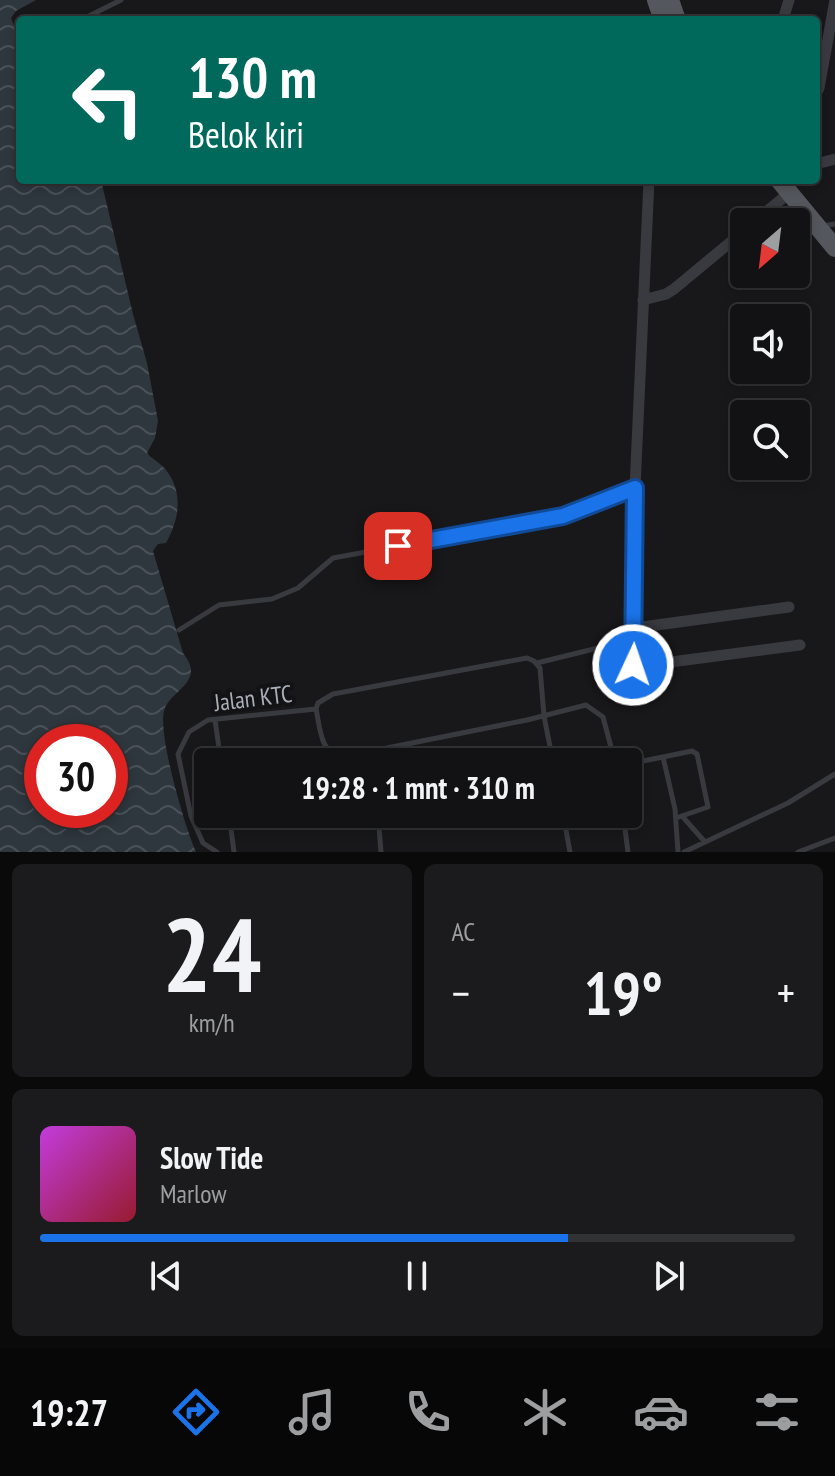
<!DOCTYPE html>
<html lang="id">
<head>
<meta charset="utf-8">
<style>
	:root { --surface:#121214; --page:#1b1b1d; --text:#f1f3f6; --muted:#9c9ea0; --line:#313234; --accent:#1a73e8 }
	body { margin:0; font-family:"PT Sans Narrow",sans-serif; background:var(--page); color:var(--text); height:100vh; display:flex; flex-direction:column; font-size:30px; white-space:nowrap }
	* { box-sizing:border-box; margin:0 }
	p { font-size:26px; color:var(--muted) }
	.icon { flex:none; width:44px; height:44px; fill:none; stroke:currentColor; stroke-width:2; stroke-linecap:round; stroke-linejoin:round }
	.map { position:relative; height:852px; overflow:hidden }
	.side { display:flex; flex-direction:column; gap:12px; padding:12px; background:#0a0a0b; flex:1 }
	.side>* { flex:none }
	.top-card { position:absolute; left:16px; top:16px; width:804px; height:168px; border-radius:8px; box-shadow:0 4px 12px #0003,0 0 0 2px var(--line); background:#00695c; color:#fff; overflow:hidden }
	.needle { width:52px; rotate:208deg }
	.fabs { position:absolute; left:730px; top:208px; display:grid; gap:16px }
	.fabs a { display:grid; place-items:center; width:80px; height:80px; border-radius:8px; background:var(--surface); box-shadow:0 4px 12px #0003,0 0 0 2px var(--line); font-size:40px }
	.speed { position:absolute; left:24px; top:724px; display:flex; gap:16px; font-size:40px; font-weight:700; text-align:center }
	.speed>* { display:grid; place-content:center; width:104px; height:104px; border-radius:50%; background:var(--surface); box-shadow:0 4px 12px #0003,0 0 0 2px var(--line); line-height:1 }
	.speed .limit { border:12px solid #d22; background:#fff; color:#111 }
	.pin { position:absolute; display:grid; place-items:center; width:68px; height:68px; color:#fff; margin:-34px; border-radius:16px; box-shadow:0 4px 12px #0006 }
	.me { position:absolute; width:88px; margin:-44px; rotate:3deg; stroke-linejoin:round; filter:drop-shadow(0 0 6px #0008) }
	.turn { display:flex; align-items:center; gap:28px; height:168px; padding:0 40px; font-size:36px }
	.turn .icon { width:104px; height:104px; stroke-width:2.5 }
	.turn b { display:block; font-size:56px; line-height:68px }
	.big { font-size:60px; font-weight:800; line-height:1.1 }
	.side .widget { flex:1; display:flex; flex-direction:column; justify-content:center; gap:12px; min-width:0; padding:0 28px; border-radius:12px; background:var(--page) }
	.side .dial { align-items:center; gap:0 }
	.dial b { font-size:104px; line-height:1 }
	.song { display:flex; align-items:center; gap:24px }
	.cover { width:96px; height:96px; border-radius:12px; background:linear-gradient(135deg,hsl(290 70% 55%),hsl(350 70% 35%)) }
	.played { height:8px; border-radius:4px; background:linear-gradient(90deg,var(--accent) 70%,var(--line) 70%) }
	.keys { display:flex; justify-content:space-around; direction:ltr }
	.heat { display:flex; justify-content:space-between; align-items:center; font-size:44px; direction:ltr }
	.side .tiles { flex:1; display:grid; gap:12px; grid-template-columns:1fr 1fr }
	.widget:last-child { grid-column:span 2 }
	.trip { position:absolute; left:194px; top:748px; width:448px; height:80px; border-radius:8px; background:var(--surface); box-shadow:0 4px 12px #0003,0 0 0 2px var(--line); font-weight:800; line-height:80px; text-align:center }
	.dock { display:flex; height:128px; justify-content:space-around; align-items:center; background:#070708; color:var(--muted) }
	.dock .icon { width:56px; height:56px }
	.dock .current { color:var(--accent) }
	.dock b { font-size:36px; color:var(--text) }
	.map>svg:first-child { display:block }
	.water { fill:url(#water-waves); fill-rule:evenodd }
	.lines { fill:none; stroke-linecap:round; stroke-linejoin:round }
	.lane { stroke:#393a3f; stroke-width:5 }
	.street { stroke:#393a3f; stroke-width:11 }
	.primary { stroke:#55575e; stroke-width:18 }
	.route-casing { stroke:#114b97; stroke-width:20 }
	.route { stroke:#1a73e8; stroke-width:14 }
	.labels { text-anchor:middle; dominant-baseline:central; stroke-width:8; stroke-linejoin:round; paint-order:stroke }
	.street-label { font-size:24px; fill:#abafba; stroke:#131315 }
</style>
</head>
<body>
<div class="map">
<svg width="835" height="852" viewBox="0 0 835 852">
	<defs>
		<pattern id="water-waves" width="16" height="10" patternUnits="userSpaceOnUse" patternTransform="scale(2)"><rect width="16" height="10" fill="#2e363e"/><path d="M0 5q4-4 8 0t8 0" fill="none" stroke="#4a5158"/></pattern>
	</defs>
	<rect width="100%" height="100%" fill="#18181a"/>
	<path class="water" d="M0,0H36L16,11L11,18L20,41V180H101L133,314L147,363L158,421L155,438L147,453C153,460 161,463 166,470C184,493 179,520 166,543L158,544L153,551L183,653C207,683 170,689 164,711C158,736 185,827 196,852H0ZM42,742H110V810H42Z"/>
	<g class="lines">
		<path class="lane" d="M81,20L121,0
			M822,226L835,224
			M179,630L219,605L272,599L298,588L333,558L563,516L634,489
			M537,663L602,647
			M215,720L221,762
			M373,750L374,762
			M663,757L692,751L697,754L708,807L676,818
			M553,762L544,716L540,668L534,661L527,658L333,694L318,703L316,709C320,727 320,754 342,757L527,720L586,705L603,717L615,762
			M628,764L663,757L675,809L678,852
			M229,814L234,852
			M378,814L381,852
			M563,814L570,852
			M623,814L628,852
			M682,816L705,842
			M217,852L203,843L191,816L178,754L189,732L208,720L316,709
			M684,852L788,803L835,774
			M798,852L835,838"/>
		<path class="street" d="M783,20L789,0
			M816,94L819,88L835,0
			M816,164L835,159
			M649,180L635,488L633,667L800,645
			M754,222L789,193
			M643,300L666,294L674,289L744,231
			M635,628L789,607"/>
		<path class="primary" d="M656,0L663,20
			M670,0L677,20
			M779,180L835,248"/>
	</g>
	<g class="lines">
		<defs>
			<path id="route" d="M398,546L563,516L635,488L633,665"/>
		</defs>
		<use href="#route" class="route-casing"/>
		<use href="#route" class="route"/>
	</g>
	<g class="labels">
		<g class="street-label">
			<text transform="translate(253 698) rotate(-7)">Jalan KTC</text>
		</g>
	</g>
</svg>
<div class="fabs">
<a><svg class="needle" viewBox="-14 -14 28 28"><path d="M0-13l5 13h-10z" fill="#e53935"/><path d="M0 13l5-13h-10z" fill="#9c9ea0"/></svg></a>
<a><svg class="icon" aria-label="sound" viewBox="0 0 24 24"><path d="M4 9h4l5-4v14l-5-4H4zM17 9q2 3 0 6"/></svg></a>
<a><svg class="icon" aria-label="search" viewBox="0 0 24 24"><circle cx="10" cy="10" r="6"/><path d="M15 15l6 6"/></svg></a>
</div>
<div class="speed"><div class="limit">30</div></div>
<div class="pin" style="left:398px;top:546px;background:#d93025"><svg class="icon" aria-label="arrive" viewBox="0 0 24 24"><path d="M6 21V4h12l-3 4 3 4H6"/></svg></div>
<svg class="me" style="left:633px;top:665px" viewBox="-20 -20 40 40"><circle r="17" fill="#1a73e8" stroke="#fff" stroke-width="3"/><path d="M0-11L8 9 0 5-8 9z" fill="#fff"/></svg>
<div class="trip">19:28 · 1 mnt · 310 m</div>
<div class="top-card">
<div class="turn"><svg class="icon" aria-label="left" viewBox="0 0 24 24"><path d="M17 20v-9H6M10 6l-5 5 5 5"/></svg><div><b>130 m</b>Belok kiri</div></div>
</div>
</div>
<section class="side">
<div class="tiles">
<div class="widget dial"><b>24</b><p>km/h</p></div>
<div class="widget"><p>AC</p>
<div class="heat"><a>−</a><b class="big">19°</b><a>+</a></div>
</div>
<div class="widget">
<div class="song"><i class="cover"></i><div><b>Slow Tide</b><p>Marlow</p></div></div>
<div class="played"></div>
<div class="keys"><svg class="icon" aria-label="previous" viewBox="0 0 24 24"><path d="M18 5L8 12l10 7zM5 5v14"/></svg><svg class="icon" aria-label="pause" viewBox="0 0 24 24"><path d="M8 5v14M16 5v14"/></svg><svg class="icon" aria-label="next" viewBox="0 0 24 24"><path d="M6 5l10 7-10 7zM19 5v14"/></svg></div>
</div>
</div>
</section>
<nav class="dock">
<b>19:27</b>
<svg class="icon current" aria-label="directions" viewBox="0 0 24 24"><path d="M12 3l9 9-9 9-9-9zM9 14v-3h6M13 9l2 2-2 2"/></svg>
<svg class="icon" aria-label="music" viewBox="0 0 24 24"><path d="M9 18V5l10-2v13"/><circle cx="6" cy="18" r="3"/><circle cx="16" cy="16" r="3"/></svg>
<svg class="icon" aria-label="phone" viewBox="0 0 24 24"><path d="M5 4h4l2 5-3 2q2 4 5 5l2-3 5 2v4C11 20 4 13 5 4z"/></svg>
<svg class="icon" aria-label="climate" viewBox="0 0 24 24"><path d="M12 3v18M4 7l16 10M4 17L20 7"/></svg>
<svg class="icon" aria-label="car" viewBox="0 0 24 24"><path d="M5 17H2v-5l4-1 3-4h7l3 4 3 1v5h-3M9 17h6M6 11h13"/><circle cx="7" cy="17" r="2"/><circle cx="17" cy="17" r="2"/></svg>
<svg class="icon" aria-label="filters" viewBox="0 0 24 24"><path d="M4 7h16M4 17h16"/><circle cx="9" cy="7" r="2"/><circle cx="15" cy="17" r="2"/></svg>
</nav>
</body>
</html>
